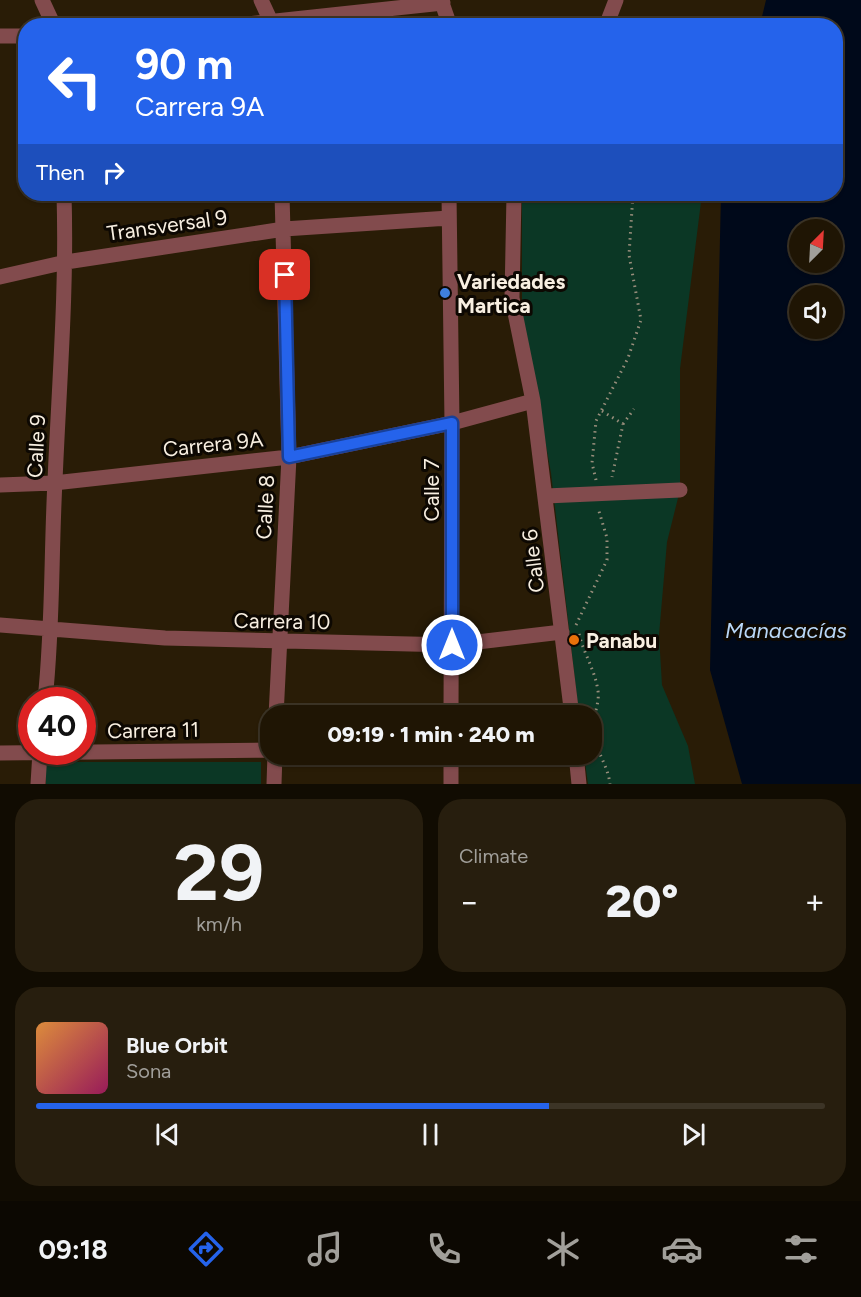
<!DOCTYPE html>
<html lang="en">
<head>
<meta charset="utf-8">
<style>
	:root { --surface:#1f1504; --page:#271e0e; --text:#f1f3f6; --muted:#a19f9a; --line:#3c3426; --accent:#2563eb }
	body { margin:0; font-family:Figtree,sans-serif; background:var(--page); color:var(--text); height:100vh; display:flex; flex-direction:column; font-size:22px; white-space:nowrap }
	* { box-sizing:border-box; margin:0 }
	p { font-size:20px; color:var(--muted) }
	.icon { flex:none; width:33px; height:33px; fill:none; stroke:currentColor; stroke-width:2; stroke-linecap:round; stroke-linejoin:round }
	.map { position:relative; height:784px; overflow:hidden }
	.side { display:flex; flex-direction:column; gap:15px; padding:15px; background:#110c02; flex:1 }
	.side>* { flex:none }
	.banner { position:absolute; left:18px; top:18px; width:825px; height:183px; border-radius:24px; box-shadow:0 2px 4px #0004,0 0 0 2px var(--line); background:#2563eb; color:#fff; overflow:hidden }
	.needle { width:39px; rotate:24deg }
	.controls { position:absolute; left:789px; top:219px; display:grid; gap:12px }
	.controls a { display:grid; place-items:center; width:54px; height:54px; border-radius:50%; background:var(--surface); box-shadow:0 2px 4px #0004,0 0 0 2px var(--line); font-size:30px }
	.speed { position:absolute; left:18px; top:687px; display:flex; gap:12px; font-size:30px; font-weight:700; text-align:center }
	.speed>* { display:grid; place-content:center; width:78px; height:78px; border-radius:50%; background:var(--surface); box-shadow:0 2px 4px #0004,0 0 0 2px var(--line); line-height:1 }
	.speed .limit { border:9px solid #d22; background:#fff; color:#111 }
	.pin { position:absolute; display:grid; place-items:center; width:51px; height:51px; color:#fff; margin:-26px; border-radius:12px; box-shadow:0 3px 9px #0006 }
	.me { position:absolute; width:66px; margin:-33px; rotate:0deg; stroke-linejoin:round; filter:drop-shadow(0 0 4px #0008) }
	.turn { display:flex; align-items:center; gap:21px; height:126px; padding:0 18px; font-size:27px }
	.turn .icon { width:78px; height:78px; stroke-width:2.5 }
	.turn b { display:block; font-size:42px; line-height:51px }
	.then { display:flex; align-items:center; height:57px; padding:0 18px; background:#0003; gap:12px; font-size:22px }
	.big { font-size:45px; font-weight:800; line-height:1.1 }
	.side .card { flex:1; display:flex; flex-direction:column; justify-content:center; gap:9px; min-width:0; padding:0 21px; border-radius:24px; background:var(--page) }
	.side .dial { align-items:center; gap:0 }
	.dial b { font-size:78px; line-height:1 }
	.song { display:flex; align-items:center; gap:18px }
	.cover { width:72px; height:72px; border-radius:9px; background:linear-gradient(135deg,hsl(30 70% 55%),hsl(330 70% 35%)) }
	.played { height:6px; border-radius:3px; background:linear-gradient(90deg,var(--accent) 65%,var(--line) 65%) }
	.keys { display:flex; justify-content:space-around; direction:ltr }
	.heat { display:flex; justify-content:space-between; align-items:center; font-size:33px; direction:ltr }
	.side .tiles { flex:1; display:grid; gap:15px; grid-template-columns:1fr 1fr }
	.card:last-child { grid-column:span 2 }
	.trip { position:absolute; left:260px; top:705px; width:342px; height:60px; border-radius:24px; background:var(--surface); box-shadow:0 2px 4px #0004,0 0 0 2px var(--line); font-weight:800; line-height:60px; text-align:center }
	.tabs { display:flex; height:96px; justify-content:space-around; align-items:center; background:#0c0802; color:var(--muted) }
	.tabs .icon { width:42px; height:42px }
	.tabs .selected { color:var(--accent) }
	.tabs b { font-size:27px; color:var(--text) }
	.map>svg:first-child { display:block }
	.green { fill:#0b3725 }
	.water { fill:#00091a; fill-rule:evenodd }
	.lines { fill:none; stroke-linecap:round; stroke-linejoin:round }
	.path { stroke:#998e7c; stroke-width:3; stroke-dasharray:1.5 4.5; stroke-linecap:butt }
	.minor { stroke:#824b4d; stroke-width:15 }
	.route-casing { stroke:#184099; stroke-width:15 }
	.route { stroke:#2563eb; stroke-width:10 }
	.shop-dot { fill:#3f7fe0; stroke:#0d0802; stroke-width:2 }
	.food-dot { fill:#e8710a; stroke:#0d0802; stroke-width:2 }
	.labels { text-anchor:middle; dominant-baseline:central; stroke-width:6; stroke-linejoin:round; paint-order:stroke }
	.street-label { font-size:21px; fill:#f8efe1; stroke:#0d0802 }
	.poi-label { font-size:21px; font-weight:bold; fill:#f8efe1; stroke:#0d0802; text-anchor:start }
	.water-label { font-size:22px; font-style:italic; fill:#b9d7f7; stroke:#0d0802 }
</style>
</head>
<body>
<div class="map">
<svg width="861" height="784" viewBox="0 0 861 784">
	<rect width="100%" height="100%" fill="#291c06"/>
	<path class="green" d="M522,194H702L680,369V490L667,542L659,635L662,685L688,746L695,784H588L584,755L591,754V716L579,715L551,473L522,314Z
		M46,762H261V784H46Z"/>
	<path class="water" d="M766,0H861V784H742L710,670L721,194H836V26L760,25ZM800,230H832V262H800ZM800,296H832V328H800Z"/>
	<g class="lines">
		<path class="path" d="M627,194L633,196
			M602,411L623,424L612,477
			M623,424L634,409
			M596,480L592,463L596,421L628,358L641,320L629,255L633,194
			M576,625L607,560V538L598,508
			M579,634C584,654 595,670 598,691C600,705 591,719 593,732C596,751 608,766 610,784"/>
		<path class="minor" d="M42,0L54,26
			M261,0L273,26
			M441,0L450,26
			M228,26L443,3
			M606,26L616,0
			M0,36H26
			M449,194L452,423L451,716
			M514,194L512,298L533,401L572,716
			M0,277L66,262L284,229L449,218
			M0,485L54,483L289,457L452,423L533,401
			M546,496L680,490
			M0,625L165,638L452,645L562,632
			M45,700C53,627 51,555 55,481C59,385 67,290 64,194
			M276,716L289,457L282,194
			M0,753L270,750
			M451,754V784
			M576,754L579,784
			M38,784L40,752
			M274,784L275,754"/>
	</g>
	<g class="lines">
		<defs>
			<path id="route" d="M285,275L289,457L452,423V645"/>
		</defs>
		<use href="#route" class="route-casing"/>
		<use href="#route" class="route"/>
	</g>
	<circle class="shop-dot" cx="445" cy="293" r="6"/>
	<circle class="food-dot" cx="574" cy="640" r="6"/>
	<g class="labels">
		<g class="street-label">
			<text transform="translate(167 225) rotate(-8)">Transversal 9</text>
			<text transform="translate(213 444) rotate(-6)">Carrera 9A</text>
			<text transform="translate(36 446) rotate(-87)">Calle 9</text>
			<text transform="translate(431 490) rotate(-90)">Calle 7</text>
			<text transform="translate(265 507) rotate(-87)">Calle 8</text>
			<text transform="translate(533 561) rotate(-97)">Calle 6</text>
			<text transform="translate(282 621) rotate(1)">Carrera 10</text>
			<text transform="translate(153 730) rotate(-1)">Carrera 11</text>
		</g>
		<g class="poi-label">
			<text x="457" y="281">Variedades<tspan x="457" dy="24">Martica</tspan></text>
			<text x="586" y="640">Panabu</text>
		</g>
		<g class="water-label">
			<text x="786" y="630">Manacacías</text>
		</g>
	</g>
</svg>
<div class="controls">
<a><svg class="needle" viewBox="-14 -14 28 28"><path d="M0-13l5 13h-10z" fill="#e53935"/><path d="M0 13l5-13h-10z" fill="#a19f9a"/></svg></a>
<a><svg class="icon" aria-label="sound" viewBox="0 0 24 24"><path d="M4 9h4l5-4v14l-5-4H4zM17 9q2 3 0 6"/></svg></a>
</div>
<div class="speed"><div class="limit">40</div></div>
<div class="pin" style="left:285px;top:275px;background:#d93025"><svg class="icon" aria-label="arrive" viewBox="0 0 24 24"><path d="M6 21V4h12l-3 4 3 4H6"/></svg></div>
<svg class="me" style="left:452px;top:645px" viewBox="-20 -20 40 40"><circle r="17" fill="#2563eb" stroke="#fff" stroke-width="3"/><path d="M0-11L8 9 0 5-8 9z" fill="#fff"/></svg>
<div class="trip">09:19 · 1 min · 240 m</div>
<div class="banner">
<div class="turn"><svg class="icon" aria-label="left" viewBox="0 0 24 24"><path d="M17 20v-9H6M10 6l-5 5 5 5"/></svg><div><b>90 m</b>Carrera 9A</div></div>
<div class="then">Then<svg class="icon" aria-label="right" viewBox="0 0 24 24"><path d="M7 20v-9h11M14 6l5 5-5 5"/></svg></div>
</div>
</div>
<section class="side">
<div class="tiles">
<div class="card dial"><b>29</b><p>km/h</p></div>
<div class="card"><p>Climate</p>
<div class="heat"><a>−</a><b class="big">20°</b><a>+</a></div>
</div>
<div class="card">
<div class="song"><i class="cover"></i><div><b>Blue Orbit</b><p>Sona</p></div></div>
<div class="played"></div>
<div class="keys"><svg class="icon" aria-label="previous" viewBox="0 0 24 24"><path d="M18 5L8 12l10 7zM5 5v14"/></svg><svg class="icon" aria-label="pause" viewBox="0 0 24 24"><path d="M8 5v14M16 5v14"/></svg><svg class="icon" aria-label="next" viewBox="0 0 24 24"><path d="M6 5l10 7-10 7zM19 5v14"/></svg></div>
</div>
</div>
</section>
<nav class="tabs">
<b>09:18</b>
<svg class="icon selected" aria-label="directions" viewBox="0 0 24 24"><path d="M12 3l9 9-9 9-9-9zM9 14v-3h6M13 9l2 2-2 2"/></svg>
<svg class="icon" aria-label="music" viewBox="0 0 24 24"><path d="M9 18V5l10-2v13"/><circle cx="6" cy="18" r="3"/><circle cx="16" cy="16" r="3"/></svg>
<svg class="icon" aria-label="phone" viewBox="0 0 24 24"><path d="M5 4h4l2 5-3 2q2 4 5 5l2-3 5 2v4C11 20 4 13 5 4z"/></svg>
<svg class="icon" aria-label="climate" viewBox="0 0 24 24"><path d="M12 3v18M4 7l16 10M4 17L20 7"/></svg>
<svg class="icon" aria-label="car" viewBox="0 0 24 24"><path d="M5 17H2v-5l4-1 3-4h7l3 4 3 1v5h-3M9 17h6M6 11h13"/><circle cx="7" cy="17" r="2"/><circle cx="17" cy="17" r="2"/></svg>
<svg class="icon" aria-label="filters" viewBox="0 0 24 24"><path d="M4 7h16M4 17h16"/><circle cx="9" cy="7" r="2"/><circle cx="15" cy="17" r="2"/></svg>
</nav>
</body>
</html>
